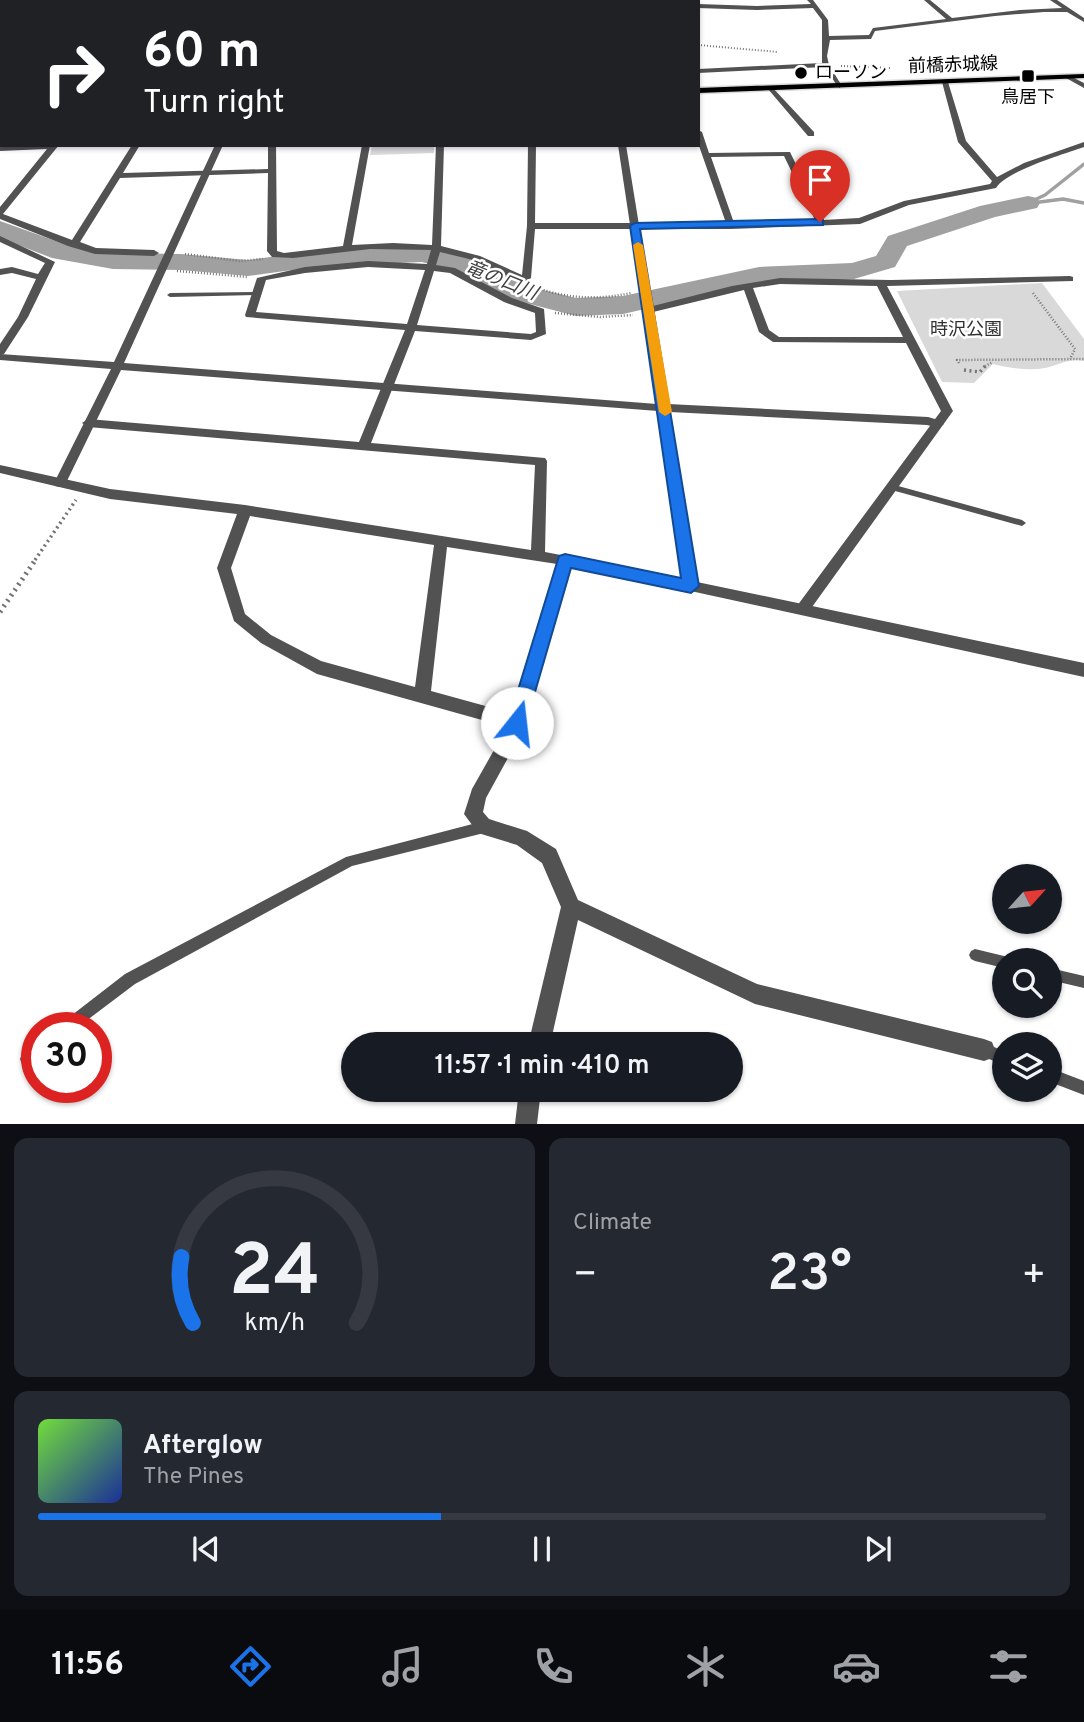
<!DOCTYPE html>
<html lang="en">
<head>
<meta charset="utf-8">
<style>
	:root { --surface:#171b24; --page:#242831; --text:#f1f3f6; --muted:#9ea1a6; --line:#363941; --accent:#1a73e8 }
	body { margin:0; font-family:Overpass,"Noto Sans JP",sans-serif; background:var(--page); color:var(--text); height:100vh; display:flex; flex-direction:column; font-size:26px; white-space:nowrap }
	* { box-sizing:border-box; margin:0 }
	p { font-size:23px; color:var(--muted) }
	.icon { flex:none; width:38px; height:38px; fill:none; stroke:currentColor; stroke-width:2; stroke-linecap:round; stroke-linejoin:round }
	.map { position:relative; height:1124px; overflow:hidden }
	.panel { display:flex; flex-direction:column; gap:14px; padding:14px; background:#0d0f14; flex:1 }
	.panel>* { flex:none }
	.top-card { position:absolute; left:0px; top:0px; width:700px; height:147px; box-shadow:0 2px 5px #0004; background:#202124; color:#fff; overflow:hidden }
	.needle { width:46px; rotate:63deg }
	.fabs { position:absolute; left:992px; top:864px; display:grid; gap:14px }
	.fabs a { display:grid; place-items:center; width:70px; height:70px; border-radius:50%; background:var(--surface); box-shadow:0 2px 5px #0004; font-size:35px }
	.speed { position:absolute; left:21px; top:1012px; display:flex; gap:14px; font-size:35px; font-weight:700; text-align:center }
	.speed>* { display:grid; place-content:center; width:91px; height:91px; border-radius:50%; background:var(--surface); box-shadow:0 2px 5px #0004; line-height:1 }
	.speed .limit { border:10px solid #d22; background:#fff; color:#111 }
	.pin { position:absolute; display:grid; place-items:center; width:60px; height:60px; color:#fff; margin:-72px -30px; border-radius:50% 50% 50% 0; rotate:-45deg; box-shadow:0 0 7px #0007 }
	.pin .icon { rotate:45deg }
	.me { position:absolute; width:77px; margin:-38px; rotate:16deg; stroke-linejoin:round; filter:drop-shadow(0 0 5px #0008) }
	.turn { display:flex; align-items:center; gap:24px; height:147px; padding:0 28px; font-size:32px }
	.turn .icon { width:91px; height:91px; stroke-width:2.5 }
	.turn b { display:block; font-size:49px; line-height:60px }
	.big { font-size:52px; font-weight:600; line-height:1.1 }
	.panel .tile { flex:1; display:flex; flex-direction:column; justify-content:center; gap:10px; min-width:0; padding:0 24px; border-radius:14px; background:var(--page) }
	.panel .dial { align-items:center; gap:0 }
	.dial svg { height:182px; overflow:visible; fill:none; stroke:var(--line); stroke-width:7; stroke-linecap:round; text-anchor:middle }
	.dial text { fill:var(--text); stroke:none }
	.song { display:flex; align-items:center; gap:21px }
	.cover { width:84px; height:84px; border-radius:10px; background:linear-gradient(135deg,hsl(100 70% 55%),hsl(230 70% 35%)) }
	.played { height:7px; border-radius:4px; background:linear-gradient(90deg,var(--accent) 40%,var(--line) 40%) }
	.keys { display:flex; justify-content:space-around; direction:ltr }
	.heat { display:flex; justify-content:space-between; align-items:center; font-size:38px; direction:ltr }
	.panel .tiles { flex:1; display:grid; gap:14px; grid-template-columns:1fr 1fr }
	.tile:last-child { grid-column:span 2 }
	.trip { position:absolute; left:341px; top:1032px; width:402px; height:70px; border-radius:35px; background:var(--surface); box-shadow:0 2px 5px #0004; font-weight:600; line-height:70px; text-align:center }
	.menu { display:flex; height:112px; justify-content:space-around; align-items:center; background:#090b0e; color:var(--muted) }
	.menu .icon { width:49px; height:49px }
	.menu .on { color:var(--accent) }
	.menu b { font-size:32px; color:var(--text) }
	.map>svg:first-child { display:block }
	.green { fill:#d9d9d9 }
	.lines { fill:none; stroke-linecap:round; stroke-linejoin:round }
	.stream { stroke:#a0a0a0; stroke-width:3.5 }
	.river { fill:#a0a0a0; fill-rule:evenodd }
	.primary-casing { stroke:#dbdbdb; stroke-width:3 }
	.path-far3 { stroke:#747474; stroke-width:2; stroke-dasharray:1 2; stroke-linecap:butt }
	.path-far2 { stroke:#747474; stroke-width:2.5; stroke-dasharray:1 2; stroke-linecap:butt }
	.path-far1 { stroke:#747474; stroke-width:3.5; stroke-dasharray:2 3.5; stroke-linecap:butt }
	.path { stroke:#747474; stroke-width:5; stroke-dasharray:2 4.5; stroke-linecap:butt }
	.service { fill:#525252; fill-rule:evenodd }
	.minor { fill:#525252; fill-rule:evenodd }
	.tertiary { fill:#525252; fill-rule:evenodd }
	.primary { fill:#000; fill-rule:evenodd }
	.route { fill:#1a73e8; stroke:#114b97; stroke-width:2 }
	.slow { fill:#f59e0b }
	.poi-dot { fill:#000; stroke:#fff; stroke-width:2.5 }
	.labels { text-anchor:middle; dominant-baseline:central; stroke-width:5; stroke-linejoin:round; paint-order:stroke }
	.far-street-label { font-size:18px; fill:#000; stroke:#fff }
	.far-poi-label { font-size:18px; fill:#000; stroke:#fff; text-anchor:start }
	.far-park-label { font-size:18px; fill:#303030; stroke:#fff }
	.far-water-label { font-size:19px; font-style:italic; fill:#414141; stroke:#fff }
</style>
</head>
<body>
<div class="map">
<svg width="1084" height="1124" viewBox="0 0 1084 1124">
	<rect width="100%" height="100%" fill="#fff"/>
	<path class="green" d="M372,145H434V153L370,155Z
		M1042,283L1084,339V361C1069,358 1059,365 1045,368C1028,371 1010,368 993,364L974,383L942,382L897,291Z"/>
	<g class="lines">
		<path class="stream" d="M1028,203L1045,195L1084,164
			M1032,203L1063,199L1084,203"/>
		<path class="river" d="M1028,196L1037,198L1040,203L1037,208L995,217L907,246L895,267L854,279L759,283L623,314L576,316L507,298L466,274L422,262L314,267L248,276L181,270L113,269L52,258L0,238V221L67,245L113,253L181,254L248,260L314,251L422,246L486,262L527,286L576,298L623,296L759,267L852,263L876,256L888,236L980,206Z"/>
		<defs>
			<path id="primary" d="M0,62H2V66H0Z
				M1084,74V78L698,93V88Z"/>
		</defs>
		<use href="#primary" class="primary-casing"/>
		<path class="path-far3" d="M698,45L778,52
			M841,66L891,68"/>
		<path class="path-far2" d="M185,254L239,261L263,259
			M177,271L248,277
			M535,287C567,299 598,300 631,293
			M1033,293L1075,349L1070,359
			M555,313L600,317L633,315
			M959,363L957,360L1084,359
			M985,366L993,362"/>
		<path class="path-far1" d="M964,370L980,372L987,364
			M35,560L76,500"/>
		<path class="path" d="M0,612L36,559"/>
		<path class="service" d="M255,292L257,293V295L170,297L167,295L170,293Z
			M891,484L1022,520L1026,523L1022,526L888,489L887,487L888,485Z
			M484,821L488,823L490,827L488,831L484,833L352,866L135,984L78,1027H61L63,1022L125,974L346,857Z
			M975,949L1004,956L1008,958L1010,961H1004V968L975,961L971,959L969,955L971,951Z
			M1050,968L1084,976V988L1050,980Z
			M984,1043L1004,1051V1065L979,1055L977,1050L979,1045Z
			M37,1044V1060L27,1066L22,1064L20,1059L22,1054Z
			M1050,1068L1084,1081V1095L1050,1082Z"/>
		<path class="minor" d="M347,0H359L343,2Z
			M807,0H813L828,20L829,36L869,35L873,28L946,19L924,0H930L952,18L1020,10L1062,8L1050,0H1057L1084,18V22L1067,12H1044L995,16L875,31L871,39L830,40L827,56L829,65L842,86L839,88L824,67L698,73V69L822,63V20L813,8L757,10L698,8V4L757,6L811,4Z
			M0,16H2V20H0Z
			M1068,75L1084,83V88L1066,78Z
			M945,80L948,82L966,141L997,177L1024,163L1084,142V147C1064,154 1006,171 996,188L909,205L860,224L731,229H535L531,278L526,281L516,280L473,260L440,252L436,265L455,268L512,298L544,309L546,334L531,340L415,331L371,443L545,458L547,461L545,552L691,580L696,582L698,586L696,590L691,592L570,566L520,736L486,798L483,812L489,819L527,831L556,849L578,900L757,984L984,1039L992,1042L995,1050L992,1058L984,1061L755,1004L578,920L550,1045H528L561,907L542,863L517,845L478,833L464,814L472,789L507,727L317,674L261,643L234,621L217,568L237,514L110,499L0,473V465L110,489L245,505L531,550L535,465L88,427L82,423L88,419L359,442L405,330L246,317L245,315L257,278L305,267L368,261L427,264L431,250L370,249L293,258L272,257L267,251L268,173L120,178L80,242L96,248L154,250L159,253L154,256L95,254L68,246L0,219V207L47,149L0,151V147L59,145L3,214L72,240L132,145H140L123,173L268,169V145H276L277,251L284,253L343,246L362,145H370L352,245L393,243L432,245L436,145H444L441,246L480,256L522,275L527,226L528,145H536L535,223H726L698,143V130L702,132L709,153L790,152L823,220L859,218L904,201L990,184L992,181L958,142L942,82ZM784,156L815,220L734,223L711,157ZM368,267L425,270L407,324L256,312L266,280L305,273ZM434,271L450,273L504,302L535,313L536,332L531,334L417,325ZM250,516L434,545L415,687L321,661L271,635L245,614L231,568ZM447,547L557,564L511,713L431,691Z
			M768,87H772L814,132V136H808L768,89Z
			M0,119H2V123H0Z
			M0,236L55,262L28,317L4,354L0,355V344L18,317L36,279L12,273L0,275V269L12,267L38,274L45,263L0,242Z
			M1070,276L1073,277V281L887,286L953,411L807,614H797L795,610L797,606L941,411L906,343L773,342L759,332L744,290L649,313L644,310L645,308L732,286L780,278L891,280ZM780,284L877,286L903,337H779L769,330L753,288Z
			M519,1090H541L537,1124H515Z"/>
		<path class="tertiary" d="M257,0H263V2H257Z
			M215,145H223L124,363L657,404L618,145H626L668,404L928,417L942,421L944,424L938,428L927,425L670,412L697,582L1084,663V677L686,590L658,411L121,370L66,483L60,487L55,486L54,483L111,369L0,360V354L114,362Z"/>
		<use href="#primary" class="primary"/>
	</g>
	<path class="route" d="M820,219L823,220V225L640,229L699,586L691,593L571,568L526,723L524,729L517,731L510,729L508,723L559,556L565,554L681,578L630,226L635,223Z"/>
	<path class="slow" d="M638,242L643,245L672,412L665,416L659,412L633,245Z"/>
	<g class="poi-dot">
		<circle cx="801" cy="73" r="7"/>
		<rect x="1021" y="69" width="14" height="14" rx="3.5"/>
	</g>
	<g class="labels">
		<g class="far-street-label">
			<text transform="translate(953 66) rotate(-2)">前橋赤城線</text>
		</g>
		<g class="far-poi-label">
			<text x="815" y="73">ローソン</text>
			<text x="1028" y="98" text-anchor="middle">鳥居下</text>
		</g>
		<g class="far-park-label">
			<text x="966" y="330">時沢公園</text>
		</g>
		<g class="far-water-label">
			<text transform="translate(501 281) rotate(22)">竜の口川</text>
		</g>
	</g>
</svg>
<div class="fabs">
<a><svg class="needle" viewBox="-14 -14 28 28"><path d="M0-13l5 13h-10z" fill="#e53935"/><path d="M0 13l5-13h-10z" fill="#9ea1a6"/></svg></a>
<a><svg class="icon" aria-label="search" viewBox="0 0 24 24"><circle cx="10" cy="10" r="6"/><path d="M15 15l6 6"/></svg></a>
<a><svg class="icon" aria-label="layers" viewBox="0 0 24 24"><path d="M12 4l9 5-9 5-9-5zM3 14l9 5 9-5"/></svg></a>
</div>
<div class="speed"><div class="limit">30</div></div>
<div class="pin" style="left:820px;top:222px;background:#d93025"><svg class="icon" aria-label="arrive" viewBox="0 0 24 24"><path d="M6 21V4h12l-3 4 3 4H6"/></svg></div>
<svg class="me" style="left:517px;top:723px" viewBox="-20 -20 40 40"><circle r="19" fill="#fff"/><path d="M0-13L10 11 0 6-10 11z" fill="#1a73e8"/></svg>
<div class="trip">11:57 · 1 min · 410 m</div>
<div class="top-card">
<div class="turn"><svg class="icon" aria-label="right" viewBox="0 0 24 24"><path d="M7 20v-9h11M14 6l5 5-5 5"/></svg><div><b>60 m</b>Turn right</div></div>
</div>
</div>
<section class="panel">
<div class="tiles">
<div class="tile dial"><svg viewBox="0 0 100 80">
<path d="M14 69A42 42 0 1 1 86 69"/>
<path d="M14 69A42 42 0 0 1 9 40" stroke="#1a73e8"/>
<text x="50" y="56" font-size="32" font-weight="700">24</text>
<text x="50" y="72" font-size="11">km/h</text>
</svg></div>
<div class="tile"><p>Climate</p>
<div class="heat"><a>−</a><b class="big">23°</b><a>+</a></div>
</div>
<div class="tile">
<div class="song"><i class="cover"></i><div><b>Afterglow</b><p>The Pines</p></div></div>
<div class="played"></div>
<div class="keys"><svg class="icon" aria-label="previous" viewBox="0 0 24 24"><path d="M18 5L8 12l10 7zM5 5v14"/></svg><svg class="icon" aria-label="pause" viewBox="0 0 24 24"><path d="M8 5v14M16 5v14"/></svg><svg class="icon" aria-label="next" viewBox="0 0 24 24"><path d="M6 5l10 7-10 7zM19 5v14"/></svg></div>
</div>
</div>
</section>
<nav class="menu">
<b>11:56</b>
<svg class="icon on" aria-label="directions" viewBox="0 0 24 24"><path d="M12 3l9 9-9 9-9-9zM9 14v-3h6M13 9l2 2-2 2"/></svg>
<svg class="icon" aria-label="music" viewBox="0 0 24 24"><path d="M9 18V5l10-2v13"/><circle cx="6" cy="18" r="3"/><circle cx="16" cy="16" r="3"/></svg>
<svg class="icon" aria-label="phone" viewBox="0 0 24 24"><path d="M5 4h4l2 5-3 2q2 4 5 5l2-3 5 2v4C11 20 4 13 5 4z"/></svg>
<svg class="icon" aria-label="climate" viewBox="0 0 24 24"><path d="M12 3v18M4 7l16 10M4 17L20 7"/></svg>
<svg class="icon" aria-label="car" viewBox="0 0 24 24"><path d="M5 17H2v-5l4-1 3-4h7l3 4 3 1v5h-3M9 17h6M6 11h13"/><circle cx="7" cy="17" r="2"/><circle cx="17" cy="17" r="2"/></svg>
<svg class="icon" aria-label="filters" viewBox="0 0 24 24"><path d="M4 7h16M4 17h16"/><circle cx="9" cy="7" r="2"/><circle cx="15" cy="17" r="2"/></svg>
</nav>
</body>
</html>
